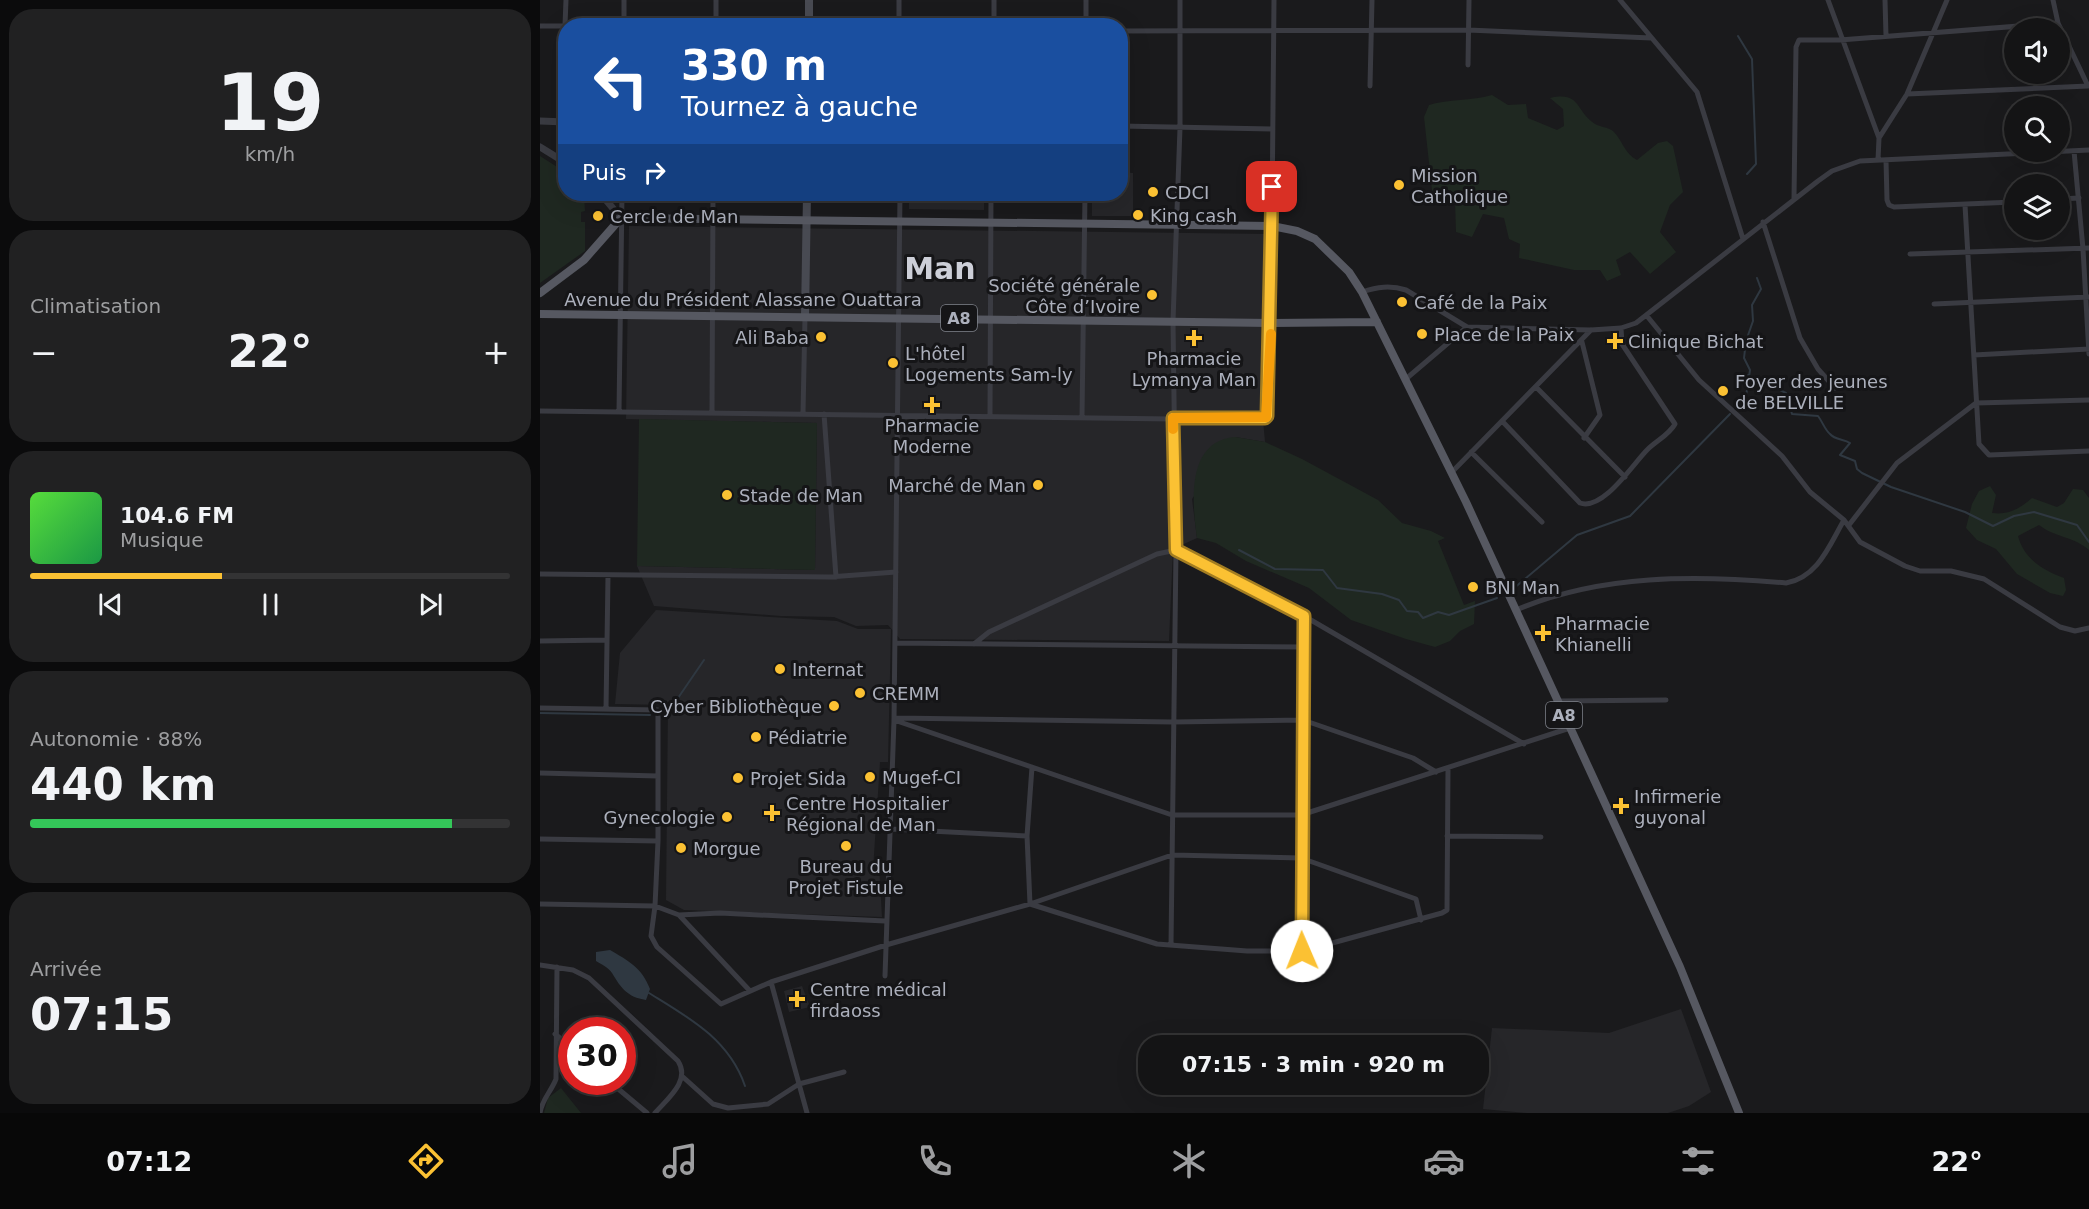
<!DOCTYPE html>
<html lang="fr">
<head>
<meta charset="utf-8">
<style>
	:root { --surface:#141415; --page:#212122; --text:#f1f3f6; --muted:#9d9ea0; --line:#333334; --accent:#fbc133 }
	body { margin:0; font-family:"DejaVu Sans",sans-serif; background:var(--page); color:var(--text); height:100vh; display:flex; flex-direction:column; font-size:22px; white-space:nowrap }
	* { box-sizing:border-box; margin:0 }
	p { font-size:20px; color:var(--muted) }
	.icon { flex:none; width:33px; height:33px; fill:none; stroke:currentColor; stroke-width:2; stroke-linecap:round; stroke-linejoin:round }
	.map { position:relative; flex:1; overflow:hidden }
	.sheet { display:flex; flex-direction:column; gap:9px; padding:9px; background:#0b0b0c; width:540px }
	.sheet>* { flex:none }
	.banner { position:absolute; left:18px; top:18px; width:570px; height:183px; border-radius:24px; box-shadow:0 6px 24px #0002,0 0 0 2px var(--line); background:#1a4fa0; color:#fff; overflow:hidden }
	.buttons { position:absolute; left:1464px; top:18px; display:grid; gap:12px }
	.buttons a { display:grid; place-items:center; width:66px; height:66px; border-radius:50%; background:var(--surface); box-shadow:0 6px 24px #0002,0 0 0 2px var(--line); font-size:30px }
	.speed { position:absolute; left:18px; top:1017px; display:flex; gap:12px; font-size:30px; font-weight:700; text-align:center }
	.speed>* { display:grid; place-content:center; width:78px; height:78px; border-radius:50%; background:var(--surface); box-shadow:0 6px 24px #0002,0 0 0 2px var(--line); line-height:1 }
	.speed .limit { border:9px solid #d22; background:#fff; color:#111 }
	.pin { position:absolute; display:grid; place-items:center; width:51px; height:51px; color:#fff; margin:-26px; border-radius:12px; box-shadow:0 3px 9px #0006 }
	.me { position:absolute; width:66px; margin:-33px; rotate:359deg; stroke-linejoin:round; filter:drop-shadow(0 0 4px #0008) }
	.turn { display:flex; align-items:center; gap:21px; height:126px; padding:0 24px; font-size:27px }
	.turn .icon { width:78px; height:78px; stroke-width:2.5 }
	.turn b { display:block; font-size:42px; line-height:51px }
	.then { display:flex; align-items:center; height:57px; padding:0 24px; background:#0003; gap:12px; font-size:22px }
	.big { font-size:45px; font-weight:700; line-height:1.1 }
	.sheet .card { flex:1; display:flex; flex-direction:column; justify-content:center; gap:9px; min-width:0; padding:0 21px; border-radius:24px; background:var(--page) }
	.sheet .dial { align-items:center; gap:0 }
	.dial b { font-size:78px; line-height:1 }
	.song { display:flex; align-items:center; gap:18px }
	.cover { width:72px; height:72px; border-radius:9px; background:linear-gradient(135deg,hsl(110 70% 55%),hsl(140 70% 35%)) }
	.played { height:6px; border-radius:3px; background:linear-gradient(90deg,var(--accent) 40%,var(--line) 40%) }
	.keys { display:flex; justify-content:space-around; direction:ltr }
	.heat { display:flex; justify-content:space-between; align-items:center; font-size:33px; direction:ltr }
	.charge { height:9px; border-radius:4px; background:linear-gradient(90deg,#34c759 88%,var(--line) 0) }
	.trip { position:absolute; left:598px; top:1035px; width:351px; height:60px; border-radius:24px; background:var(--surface); box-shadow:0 6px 24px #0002,0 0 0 2px var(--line); font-weight:700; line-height:60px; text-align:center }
	.dock { display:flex; height:96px; justify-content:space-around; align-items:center; background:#080808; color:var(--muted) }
	.dock .icon { width:42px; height:42px }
	.dock .active { color:var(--accent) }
	.dock b { font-size:27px; color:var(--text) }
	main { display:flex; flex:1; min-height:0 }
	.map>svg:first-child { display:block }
	.built { fill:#262629 }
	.green { fill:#1f2821 }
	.water { fill:#2f3841 }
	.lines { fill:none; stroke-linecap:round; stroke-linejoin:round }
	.stream { stroke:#2f3841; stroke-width:2 }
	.minor { stroke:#3a3b42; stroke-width:5 }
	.tertiary { stroke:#3a3b42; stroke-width:7 }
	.secondary { stroke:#484a52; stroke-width:8 }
	.primary { stroke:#565861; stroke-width:8 }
	.route-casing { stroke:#a37d21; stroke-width:15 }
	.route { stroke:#fbc133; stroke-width:10 }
	.slow { stroke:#f59e0b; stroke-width:10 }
	.poi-dot { fill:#fbc133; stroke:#151517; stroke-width:2 }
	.labels { text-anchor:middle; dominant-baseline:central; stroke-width:6; stroke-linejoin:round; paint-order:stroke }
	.shield { fill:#151517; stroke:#7f828a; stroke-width:1.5 }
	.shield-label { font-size:16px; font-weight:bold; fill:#acb0bc }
	.poi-label { font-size:18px; fill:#acb0bc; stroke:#151517; text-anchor:start }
	.street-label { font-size:18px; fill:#acb0bc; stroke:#151517 }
	.town-label { font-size:30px; font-weight:bold; fill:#cdcfd8; stroke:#151517 }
</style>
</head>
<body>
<main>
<section class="sheet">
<div class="card dial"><b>19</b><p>km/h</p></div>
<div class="card"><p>Climatisation</p>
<div class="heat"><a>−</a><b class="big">22°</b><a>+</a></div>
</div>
<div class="card">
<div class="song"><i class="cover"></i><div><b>104.6 FM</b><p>Musique</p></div></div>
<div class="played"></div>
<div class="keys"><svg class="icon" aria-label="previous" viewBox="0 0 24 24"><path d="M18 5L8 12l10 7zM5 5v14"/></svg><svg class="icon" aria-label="pause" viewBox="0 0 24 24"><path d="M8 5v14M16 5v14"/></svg><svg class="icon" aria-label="next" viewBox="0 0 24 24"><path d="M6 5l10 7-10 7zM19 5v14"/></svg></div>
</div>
<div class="card"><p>Autonomie · 88%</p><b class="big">440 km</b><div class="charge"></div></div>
<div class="card"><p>Arrivée</p><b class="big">07:15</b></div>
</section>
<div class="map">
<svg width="1549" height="1113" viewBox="0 0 1549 1113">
	<rect width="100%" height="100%" fill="#1a1a1c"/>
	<path class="built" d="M581,172L593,173V216H552V194H580Z
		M369,194H444V210L369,209Z
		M89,226L727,234L722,408L725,442L695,437L652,499L657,538L633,549L629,641L360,639L348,625L316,626L294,617L241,616L114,606L97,566L275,570L277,423L86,419Z
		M116,610L297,621L318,629H351L348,762H340L333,870L339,865L342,917L144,910L126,900L128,705L75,704L80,653Z
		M262,986L270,1007L249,1012L244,991Z
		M1141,1009L1171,1092L1149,1106L1128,1113H987L943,1109L952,1028L1069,1033Z"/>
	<path class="green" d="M952,95L968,105L986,104L988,118L1017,130L1024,126L1023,109L1010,98C1041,91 1035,111 1055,124C1060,127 1068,127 1073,131C1083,141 1084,153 1097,160L1118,143L1127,141L1133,146L1143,192L1130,205L1120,232L1136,252L1110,274L1090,252L1076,260L1081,275L1067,281L1060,270H1034L979,258L980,244L969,239L964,218L943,214L932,237L916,232L915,200L893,199L884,117L889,105C909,99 931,101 952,95Z
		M0,156L25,172L26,194H44L45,211L41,212V222H45V251L0,283Z
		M99,419L277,423L275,570L97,566Z
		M695,437L725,442L762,459L838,500L862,523L891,531L905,538L898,541L924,605L935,601L934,624L920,631L910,641L895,647L866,639L811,620L769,588L706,561L676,543L657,538C652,502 646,441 695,437Z
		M1450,486L1456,495L1452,513C1469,515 1479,509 1492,498L1517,507L1524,503L1533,489L1543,490L1549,498V550C1535,537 1514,537 1499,525L1478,536C1484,559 1503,570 1524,578L1526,590L1523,596L1510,593L1477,574L1456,549L1437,540L1426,528L1432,504L1439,491Z
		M21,1088L41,1113H4L8,1098Z"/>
	<path class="water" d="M70,950C89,961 102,968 110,989L106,1000C87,997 81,988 72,973C69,968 61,964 56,961V952Z"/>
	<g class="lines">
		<path class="stream" d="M1198,36L1212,59L1216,164L1207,174
			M1208,375L1246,393L1252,414L1278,416C1282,421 1285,430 1290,434C1295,440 1304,439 1310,443L1300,455L1315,461L1317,469L1322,473L1351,487L1425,512L1453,526L1474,516L1494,512L1537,525L1549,542
			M1198,408L1205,403L1210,370L1204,358L1206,341L1213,321L1212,305L1221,289L1217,278
			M699,550L735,569L783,570L797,588L842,594L859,600L867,611L878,612L883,618L898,612L909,615L957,598
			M973,589L1037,535L1090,516L1190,414
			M138,698L164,660
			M0,713L110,715
			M109,993C148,1017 189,1039 205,1086"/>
		<path class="minor" d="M176,0V25
			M1080,0L1157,92L1203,239
			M1288,0L1339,138
			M1345,0L1346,36
			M1513,0L1518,23L1548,86
			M25,25L26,0
			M0,26H31
			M84,26V0
			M106,26H214
			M359,26V0
			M454,26V0
			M546,26V0
			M580,31L928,30L1111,38
			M928,65L929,0
			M830,86L832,0
			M1367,94L1548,86
			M580,126L733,129
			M1534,151L1543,249L1549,354
			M1338,160L1339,138L1367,94L1407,0
			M1346,160L1347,200L1349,205L1354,207L1474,202
			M1254,198L1256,47L1259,40H1300L1518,23
			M1520,199L1539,198
			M1425,205L1439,444L1449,455L1549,451
			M1223,222L1260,338L1278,369L1295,388
			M1370,254L1549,248
			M822,292C837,287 850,285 866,290L927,327
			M1394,304L1549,297
			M1107,316L1159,380L1242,456L1270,492L1304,520L1320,542L1365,566L1380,571H1411L1444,579L1520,627L1535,631L1549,628
			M1042,342L1060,415L1044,438
			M1434,355L1549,349
			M867,378L927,327L1051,330L1081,328L1096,323L1278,181L1292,171L1320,161L1549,150
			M996,387L1085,477
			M0,411L633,419L726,417L731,323L734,0
			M79,412L82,194
			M172,412L173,194
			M263,413L265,317
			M284,414L296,577
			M450,415L451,194
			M542,416L545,194
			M962,421L1040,503C1063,511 1093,464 1107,450C1116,441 1129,435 1135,424L1082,344L1081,328
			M931,452L1002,522
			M911,473L1051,330
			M1309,525L1357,463L1436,403L1549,400
			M0,574L289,577L356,572
			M976,610C1061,574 1156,575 1246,583C1278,577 1289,546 1304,520
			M0,641L67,640
			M356,643L763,647
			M434,644L449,632L617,554L636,550L764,616L984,744
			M1017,701L1126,700
			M0,708L118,710V841L115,906L111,936L117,947L181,1004L231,982L346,945L490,904L632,855L761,858L876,899L881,920
			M66,709L68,576
			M356,718L633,722L763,720L873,758L896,772
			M354,720L632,815H761L1030,728
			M492,767L487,836L490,904L617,944L707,951H763L902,913L907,910L908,769
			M0,773L118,776
			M351,829L487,836
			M907,836L1001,837
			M0,839L118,841
			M0,904L115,906L139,915L210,991
			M139,915L180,913L345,921
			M631,945L636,550L633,321L640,128V0
			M763,951L764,616
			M0,965L33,970L49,978L138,1061C151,1081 127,1099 115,1113
			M345,976L354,720L360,194
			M231,982L267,1113
			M15,1034L32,1048
			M143,1077L173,1104L188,1108L228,1104L259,1084L304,1072
			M70,1082L107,1113
			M0,1113C2,1099 11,1092 16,1079L17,967"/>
		<path class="tertiary" d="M0,121L26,122
			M0,147L26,163
			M61,194L81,218"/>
		<path class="secondary" d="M269,26V0
			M265,317L267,194"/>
		<path class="primary" d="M0,293L44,260L81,218L732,226L757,231L775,239L809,272L822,292L926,502L1052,775L1140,967L1199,1113
			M0,314L731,323L837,322"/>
	</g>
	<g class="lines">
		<defs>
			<path id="route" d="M732,187L727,416L725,418H633L636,550L764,616L762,951"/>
		</defs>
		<use href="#route" class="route-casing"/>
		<use href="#route" class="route"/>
		<path class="slow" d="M633,429V418L726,417L731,334"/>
	</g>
	<g class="poi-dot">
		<circle cx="859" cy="185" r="6"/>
		<circle cx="613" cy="192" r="6"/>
		<circle cx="598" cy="215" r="6"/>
		<circle cx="58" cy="216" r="6"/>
		<circle cx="612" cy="295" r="6"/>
		<circle cx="862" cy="302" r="6"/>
		<circle cx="882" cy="334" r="6"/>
		<circle cx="281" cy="337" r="6"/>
		<path d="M651 329h6v6h6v6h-6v6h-6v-6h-6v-6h6z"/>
		<path d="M1072 332h6v6h6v6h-6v6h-6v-6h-6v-6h6z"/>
		<circle cx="353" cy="363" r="6"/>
		<circle cx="1183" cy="391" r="6"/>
		<path d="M389 396h6v6h6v6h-6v6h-6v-6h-6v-6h6z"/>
		<circle cx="498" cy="485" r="6"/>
		<circle cx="187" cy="495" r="6"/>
		<circle cx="933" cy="587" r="6"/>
		<path d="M1000 624h6v6h6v6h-6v6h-6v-6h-6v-6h6z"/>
		<circle cx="240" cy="669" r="6"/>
		<circle cx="320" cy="693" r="6"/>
		<circle cx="294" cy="706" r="6"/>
		<circle cx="216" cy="737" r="6"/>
		<circle cx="330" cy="777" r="6"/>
		<circle cx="198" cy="778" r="6"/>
		<path d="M1078 797h6v6h6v6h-6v6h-6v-6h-6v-6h6z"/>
		<path d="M229 804h6v6h6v6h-6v6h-6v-6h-6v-6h6z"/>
		<circle cx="187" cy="817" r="6"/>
		<circle cx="306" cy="846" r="6"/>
		<circle cx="141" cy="848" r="6"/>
		<path d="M254 990h6v6h6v6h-6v6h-6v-6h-6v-6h6z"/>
	</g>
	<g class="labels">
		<g class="shield">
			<rect x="401" y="305" width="36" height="26" rx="4.5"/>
			<rect x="1006" y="702" width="36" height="26" rx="4.5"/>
		</g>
		<g class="shield-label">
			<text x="419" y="318">A8</text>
			<text x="1024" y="715">A8</text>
		</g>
		<g class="poi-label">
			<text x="871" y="175">Mission<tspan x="871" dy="21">Catholique</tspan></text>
			<text x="625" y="192">CDCI</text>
			<text x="610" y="215">King cash</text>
			<text x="70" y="216">Cercle de Man</text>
			<text x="600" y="285" text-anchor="end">Société générale<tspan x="600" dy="21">Côte d’Ivoire</tspan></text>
			<text x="874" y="302">Café de la Paix</text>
			<text x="894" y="334">Place de la Paix</text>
			<text x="269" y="337" text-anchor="end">Ali Baba</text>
			<text x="1088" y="341">Clinique Bichat</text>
			<text x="365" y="353">L'hôtel<tspan x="365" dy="21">Logements Sam-ly</tspan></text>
			<text x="654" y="358" text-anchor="middle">Pharmacie<tspan x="654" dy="21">Lymanya Man</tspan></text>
			<text x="1195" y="381">Foyer des jeunes<tspan x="1195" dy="21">de BELVILLE</tspan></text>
			<text x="392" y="425" text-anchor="middle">Pharmacie<tspan x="392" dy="21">Moderne</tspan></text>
			<text x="486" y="485" text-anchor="end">Marché de Man</text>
			<text x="199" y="495">Stade de Man</text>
			<text x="945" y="587">BNI Man</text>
			<text x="1015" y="623">Pharmacie<tspan x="1015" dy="21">Khianelli</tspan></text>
			<text x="252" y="669">Internat</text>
			<text x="332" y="693">CREMM</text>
			<text x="282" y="706" text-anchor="end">Cyber Bibliothèque</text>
			<text x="228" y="737">Pédiatrie</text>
			<text x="342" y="777">Mugef-CI</text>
			<text x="210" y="778">Projet Sida</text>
			<text x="1094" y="796">Infirmerie<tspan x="1094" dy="21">guyonal</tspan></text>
			<text x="246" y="803">Centre Hospitalier<tspan x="246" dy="21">Régional de Man</tspan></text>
			<text x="175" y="817" text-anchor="end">Gynecologie</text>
			<text x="153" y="848">Morgue</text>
			<text x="306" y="866" text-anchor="middle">Bureau du<tspan x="306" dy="21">Projet Fistule</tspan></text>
			<text x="270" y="989">Centre médical<tspan x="270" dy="21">firdaoss</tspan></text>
		</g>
		<g class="street-label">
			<text x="203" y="299">Avenue du Président Alassane Ouattara</text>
		</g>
		<g class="town-label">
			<text x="400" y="268">Man</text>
		</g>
	</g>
</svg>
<div class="buttons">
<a><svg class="icon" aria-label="sound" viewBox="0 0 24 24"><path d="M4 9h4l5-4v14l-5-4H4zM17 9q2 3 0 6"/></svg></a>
<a><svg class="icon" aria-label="search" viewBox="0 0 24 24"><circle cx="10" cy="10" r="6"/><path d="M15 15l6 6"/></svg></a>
<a><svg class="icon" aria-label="layers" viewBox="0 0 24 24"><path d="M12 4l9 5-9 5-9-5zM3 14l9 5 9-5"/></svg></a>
</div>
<div class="speed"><div class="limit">30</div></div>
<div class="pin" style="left:732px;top:187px;background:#d93025"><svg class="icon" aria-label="arrive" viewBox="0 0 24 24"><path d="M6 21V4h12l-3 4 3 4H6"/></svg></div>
<svg class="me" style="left:762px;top:951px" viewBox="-20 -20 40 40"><circle r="19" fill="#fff"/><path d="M0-13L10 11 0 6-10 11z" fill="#fbc133"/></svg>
<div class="trip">07:15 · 3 min · 920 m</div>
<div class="banner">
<div class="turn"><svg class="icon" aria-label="left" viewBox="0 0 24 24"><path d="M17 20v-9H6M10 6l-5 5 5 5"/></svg><div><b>330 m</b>Tournez à gauche</div></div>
<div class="then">Puis<svg class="icon" aria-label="right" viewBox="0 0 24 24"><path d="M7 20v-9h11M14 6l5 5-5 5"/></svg></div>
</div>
</div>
</main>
<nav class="dock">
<b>07:12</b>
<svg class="icon active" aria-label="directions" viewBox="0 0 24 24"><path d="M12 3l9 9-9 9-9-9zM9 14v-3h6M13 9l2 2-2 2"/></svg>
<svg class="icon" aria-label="music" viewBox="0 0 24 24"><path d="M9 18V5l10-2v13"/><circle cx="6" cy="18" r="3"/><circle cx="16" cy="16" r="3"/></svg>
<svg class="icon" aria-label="phone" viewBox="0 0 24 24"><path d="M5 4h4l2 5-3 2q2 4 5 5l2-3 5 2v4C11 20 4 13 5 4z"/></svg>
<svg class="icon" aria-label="climate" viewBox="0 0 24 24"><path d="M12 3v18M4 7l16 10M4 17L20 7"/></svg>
<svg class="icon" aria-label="car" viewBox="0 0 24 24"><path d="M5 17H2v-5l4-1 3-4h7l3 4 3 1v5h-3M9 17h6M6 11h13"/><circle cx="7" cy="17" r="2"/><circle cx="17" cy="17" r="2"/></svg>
<svg class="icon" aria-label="filters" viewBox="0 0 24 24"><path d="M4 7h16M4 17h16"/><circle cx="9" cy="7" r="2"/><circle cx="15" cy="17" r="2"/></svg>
<b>22°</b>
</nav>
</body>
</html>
